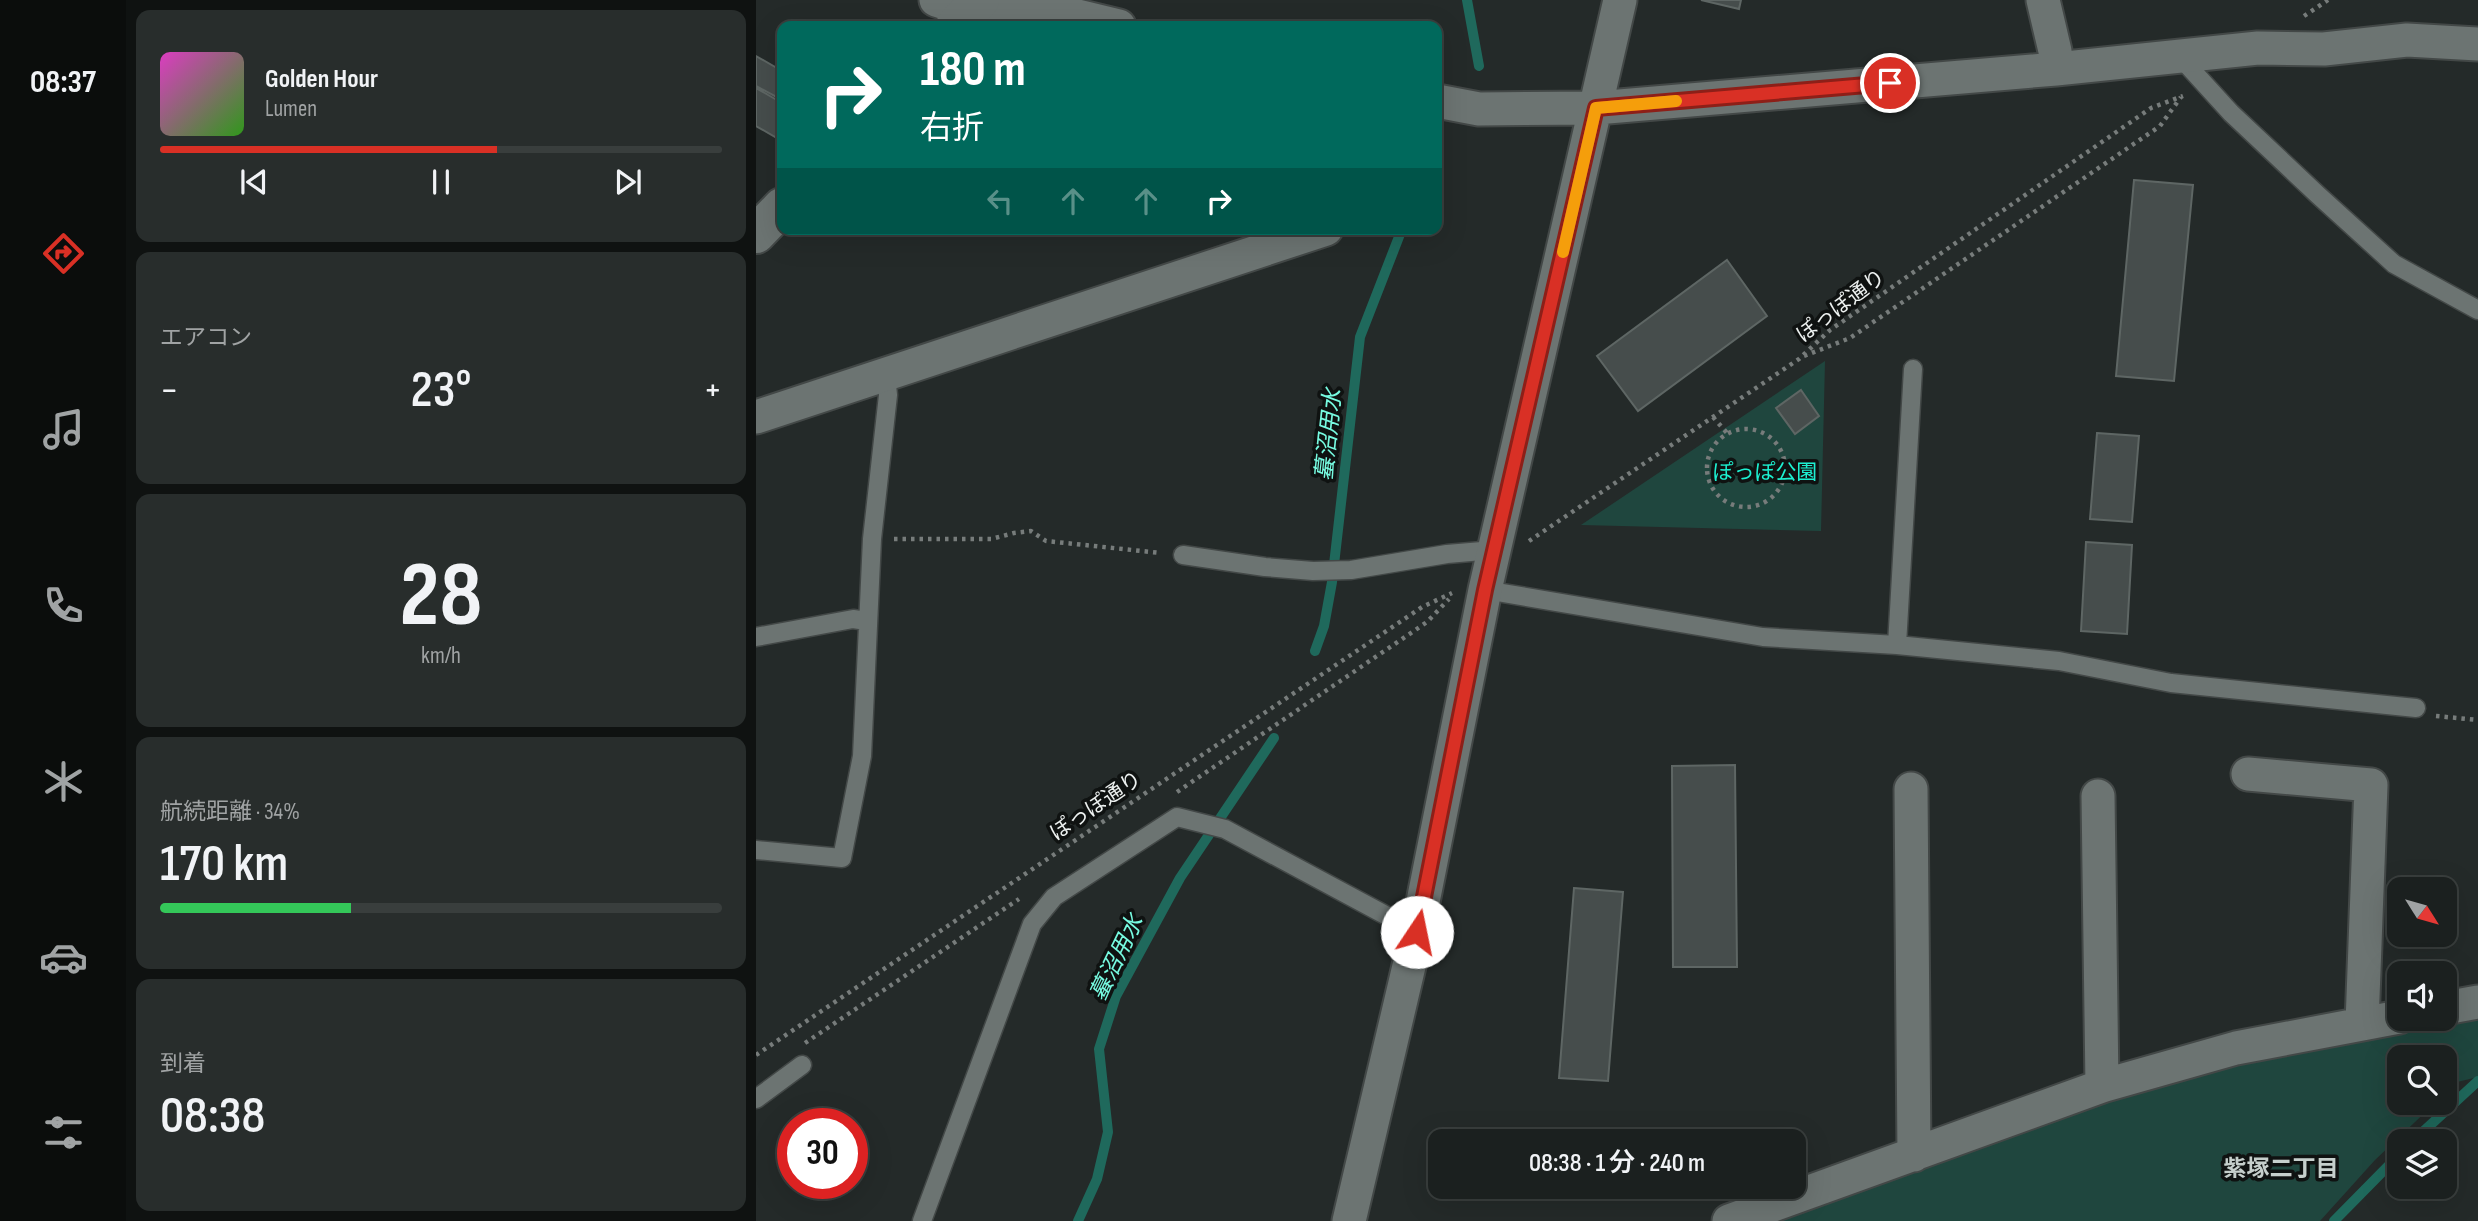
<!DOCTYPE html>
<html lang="ja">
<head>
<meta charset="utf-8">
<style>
	:root { --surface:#1b201f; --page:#282d2c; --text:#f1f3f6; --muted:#a0a3a4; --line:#393e3d; --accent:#d93025 }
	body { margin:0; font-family:"Sofia Sans Condensed","Noto Sans JP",sans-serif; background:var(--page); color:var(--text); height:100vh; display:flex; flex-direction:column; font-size:26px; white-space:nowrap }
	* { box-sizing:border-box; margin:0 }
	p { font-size:23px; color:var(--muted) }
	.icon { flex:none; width:38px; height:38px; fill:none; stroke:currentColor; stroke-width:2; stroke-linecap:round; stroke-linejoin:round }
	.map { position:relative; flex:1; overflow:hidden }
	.drawer { display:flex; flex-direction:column; gap:10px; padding:10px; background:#0f1211; width:630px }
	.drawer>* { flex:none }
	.hud { position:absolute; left:21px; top:21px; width:665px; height:214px; border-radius:14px; box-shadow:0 7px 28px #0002,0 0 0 2px var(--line); background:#00695c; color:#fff; overflow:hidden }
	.needle { width:46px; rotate:127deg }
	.buttons { position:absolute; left:1631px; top:877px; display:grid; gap:14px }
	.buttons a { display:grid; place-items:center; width:70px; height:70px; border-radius:14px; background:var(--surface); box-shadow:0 7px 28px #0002,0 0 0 2px var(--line); font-size:35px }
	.speed { position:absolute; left:21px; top:1108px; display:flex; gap:14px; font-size:35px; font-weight:700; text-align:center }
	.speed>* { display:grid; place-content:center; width:91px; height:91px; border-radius:50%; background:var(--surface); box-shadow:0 7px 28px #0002,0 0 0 2px var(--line); line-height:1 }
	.speed .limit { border:10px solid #d22; background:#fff; color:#111 }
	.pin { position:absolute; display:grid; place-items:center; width:60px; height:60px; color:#fff; margin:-30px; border:4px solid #fff; border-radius:50%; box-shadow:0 2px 7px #0007 }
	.me { position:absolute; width:77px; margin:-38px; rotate:11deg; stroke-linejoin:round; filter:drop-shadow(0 0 5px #0008) }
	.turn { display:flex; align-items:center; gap:24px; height:147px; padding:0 28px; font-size:32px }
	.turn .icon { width:91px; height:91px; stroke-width:2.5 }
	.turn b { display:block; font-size:49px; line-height:60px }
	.lanes { display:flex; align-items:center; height:66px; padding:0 28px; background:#0003; justify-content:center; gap:35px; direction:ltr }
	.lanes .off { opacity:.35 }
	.big { font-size:52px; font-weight:600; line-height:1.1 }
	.drawer .tile { flex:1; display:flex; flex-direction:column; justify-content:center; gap:10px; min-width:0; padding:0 24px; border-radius:14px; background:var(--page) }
	.drawer .dial { align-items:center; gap:0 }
	.dial b { font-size:91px; line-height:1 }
	.song { display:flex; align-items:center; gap:21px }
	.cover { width:84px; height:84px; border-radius:10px; background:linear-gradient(135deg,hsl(310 70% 55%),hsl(110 70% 35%)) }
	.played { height:7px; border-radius:4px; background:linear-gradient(90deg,var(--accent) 60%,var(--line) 60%) }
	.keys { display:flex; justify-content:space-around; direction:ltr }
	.heat { display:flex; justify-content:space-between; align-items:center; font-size:38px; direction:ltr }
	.charge { height:10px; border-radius:5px; background:linear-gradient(90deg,#34c759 34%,var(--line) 0) }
	.trip { position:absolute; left:672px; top:1129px; width:378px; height:70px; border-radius:14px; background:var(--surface); box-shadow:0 7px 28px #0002,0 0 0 2px var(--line); font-weight:600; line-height:70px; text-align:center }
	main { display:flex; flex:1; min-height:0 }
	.tab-bar { display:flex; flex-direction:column; width:126px; justify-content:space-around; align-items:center; background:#0b0d0c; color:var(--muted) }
	.tab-bar .icon { width:49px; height:49px }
	.tab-bar .on { color:var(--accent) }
	.tab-bar b { font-size:32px; color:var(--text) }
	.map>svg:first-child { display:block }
	.green { fill:#1f463e }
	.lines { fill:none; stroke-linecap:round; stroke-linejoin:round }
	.stream { stroke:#1f695c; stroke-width:10 }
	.building { fill:#464d4c; stroke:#5e6664; stroke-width:2 }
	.service-casing { stroke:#434847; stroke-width:21 }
	.minor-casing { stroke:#434847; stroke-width:37 }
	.tertiary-casing { stroke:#434847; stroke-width:42 }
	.path { stroke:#777c7b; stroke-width:4.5; stroke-dasharray:3.5 5; stroke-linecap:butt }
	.service { stroke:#6c7472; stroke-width:18 }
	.minor { stroke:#6c7472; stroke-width:33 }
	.tertiary { stroke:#6c7472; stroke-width:38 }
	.route-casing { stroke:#8d1f18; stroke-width:18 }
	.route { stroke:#d93025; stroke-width:12 }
	.slow { stroke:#f59e0b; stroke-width:12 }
	.labels { text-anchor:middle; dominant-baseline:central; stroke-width:7; stroke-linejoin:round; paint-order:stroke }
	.street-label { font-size:21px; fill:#edf1f0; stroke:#0f1211 }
	.park-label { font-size:21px; fill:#1df0d1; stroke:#0f1211 }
	.water-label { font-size:23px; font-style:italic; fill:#77fbe1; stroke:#0f1211 }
	.neighbourhood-label { font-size:23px; font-weight:bold; fill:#c6cfcc; stroke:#0f1211 }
</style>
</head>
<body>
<main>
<nav class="tab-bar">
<b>08:37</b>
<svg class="icon on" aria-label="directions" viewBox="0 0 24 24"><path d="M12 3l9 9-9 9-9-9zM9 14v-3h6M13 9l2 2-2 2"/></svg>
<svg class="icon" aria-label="music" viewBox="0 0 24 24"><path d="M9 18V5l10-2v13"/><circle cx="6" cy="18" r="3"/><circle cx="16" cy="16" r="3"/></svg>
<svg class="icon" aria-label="phone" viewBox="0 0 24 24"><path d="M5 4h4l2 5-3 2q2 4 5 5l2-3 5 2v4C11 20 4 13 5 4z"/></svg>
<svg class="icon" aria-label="climate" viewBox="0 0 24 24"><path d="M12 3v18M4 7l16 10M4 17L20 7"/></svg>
<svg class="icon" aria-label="car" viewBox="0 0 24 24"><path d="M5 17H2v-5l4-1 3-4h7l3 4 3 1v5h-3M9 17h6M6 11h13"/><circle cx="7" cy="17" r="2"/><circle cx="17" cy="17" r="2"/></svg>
<svg class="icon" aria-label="filters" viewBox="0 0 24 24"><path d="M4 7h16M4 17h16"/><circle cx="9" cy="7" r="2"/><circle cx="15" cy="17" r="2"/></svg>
</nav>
<section class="drawer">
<div class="tile">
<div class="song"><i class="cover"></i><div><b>Golden Hour</b><p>Lumen</p></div></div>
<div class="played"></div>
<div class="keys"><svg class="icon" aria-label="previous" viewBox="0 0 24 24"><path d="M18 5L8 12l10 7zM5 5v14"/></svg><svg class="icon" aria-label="pause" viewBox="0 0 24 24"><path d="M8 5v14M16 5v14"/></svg><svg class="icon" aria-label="next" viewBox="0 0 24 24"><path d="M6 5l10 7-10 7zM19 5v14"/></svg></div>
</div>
<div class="tile"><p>エアコン</p>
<div class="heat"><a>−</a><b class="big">23°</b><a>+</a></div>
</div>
<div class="tile dial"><b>28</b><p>km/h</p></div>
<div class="tile"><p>航続距離 · 34%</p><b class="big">170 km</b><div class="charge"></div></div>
<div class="tile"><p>到着</p><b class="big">08:38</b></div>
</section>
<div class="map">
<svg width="1722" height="1221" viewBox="0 0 1722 1221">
	<rect width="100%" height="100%" fill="#242a29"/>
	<path class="green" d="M1069,361L1065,531L825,525Z
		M1722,1014V1077L1701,1082L1689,1094V1057H1643V1102L1679,1103L1619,1160L1564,1221H1021L1350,1096L1488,1058Z"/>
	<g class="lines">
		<path class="stream" d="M711,0L723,66
			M559,651L568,626L576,582L604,337L646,229
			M1657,1141L1722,1081
			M322,1221L341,1179L352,1132L343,1049L360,996L424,878L518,738
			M1578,1221L1643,1155"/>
	</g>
	<path class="building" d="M945,0H985L983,9Z
		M0,56L26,71V100L0,86Z
		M0,88L26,103V141L0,126Z
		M1378,180L1437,185L1418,381L1360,376Z
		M971,260L1011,316L882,411L841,356Z
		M1045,390L1063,416L1039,434L1020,408Z
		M1341,433L1383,436L1376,522L1334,519Z
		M1330,542L1376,545L1371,634L1325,631Z
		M979,765L981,967H917L916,766Z
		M818,888L867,892L852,1081L803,1078Z"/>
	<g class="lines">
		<defs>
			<path id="service" d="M1424,57L1475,113L1562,195L1638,264L1722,310
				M427,555L509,567L557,571L595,570L691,554L738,550
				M729,590L1007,637L1141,645L1303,661L1415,683L1660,708
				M0,637L97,619L111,621
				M1141,645L1157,369
				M0,850L86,858L106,756L116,539L132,395L130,375
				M0,1099L46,1065
				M166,1221L276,924L298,897L421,817L469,829L661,932"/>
			<path id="minor" d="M180,0L214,11L262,8L305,12L363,26
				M1287,0L1299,51L1300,69
				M681,101L723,109L840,108L1300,69L1502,48L1568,49L1651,40L1722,44
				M0,417L570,229
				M1492,774L1615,785L1606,1024
				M1155,789L1158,1155
				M1342,796L1346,1086
				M1689,1008L1722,1002
				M593,1221L661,932L729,590L864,0
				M973,1221L1346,1086L1480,1048L1643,1017"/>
			<path id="tertiary" d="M199,26L224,0
				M0,234L26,207"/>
		</defs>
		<use href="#service" class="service-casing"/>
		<use href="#minor" class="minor-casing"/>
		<use href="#tertiary" class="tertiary-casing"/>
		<path class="path" d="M1548,16L1572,0
			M1048,356L1094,338L1404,126L1425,97
			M957,417L971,433
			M951 468a39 39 0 1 1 78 0a39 39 0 1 1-78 0Z
			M138,539H235L258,533L275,531L290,541L405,553
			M773,541L1043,359L1074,330L1395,108L1427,96
			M1680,716L1722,720
			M421,792L671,622L693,599
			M49,1043L263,899
			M0,1055L666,607L696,593"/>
		<use href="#service" class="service"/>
		<use href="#minor" class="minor"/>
		<use href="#tertiary" class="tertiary"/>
	</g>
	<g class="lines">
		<defs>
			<path id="route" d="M661,932L729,590L840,108L1134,83"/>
		</defs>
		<use href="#route" class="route-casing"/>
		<use href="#route" class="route"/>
		<path class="slow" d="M807,252L840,108L920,101"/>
	</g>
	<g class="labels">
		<g class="street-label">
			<text transform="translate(1085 306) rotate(-37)">ぽっぽ通り</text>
			<text transform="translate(340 806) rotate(-34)">ぽっぽ通り</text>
		</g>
		<g class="park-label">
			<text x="1009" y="472">ぽっぽ公園</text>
		</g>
		<g class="water-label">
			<text transform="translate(573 435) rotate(-84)">蟇沼用水</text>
			<text transform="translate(361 958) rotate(-64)">蟇沼用水</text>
		</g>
		<g class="neighbourhood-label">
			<text x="1525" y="1169">紫塚二丁目</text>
		</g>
	</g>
</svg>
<div class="buttons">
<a><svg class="needle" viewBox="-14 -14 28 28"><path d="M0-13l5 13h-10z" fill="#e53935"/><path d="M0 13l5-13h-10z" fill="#a0a3a4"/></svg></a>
<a><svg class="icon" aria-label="sound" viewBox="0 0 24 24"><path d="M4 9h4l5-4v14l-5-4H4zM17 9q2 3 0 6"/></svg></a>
<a><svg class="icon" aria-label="search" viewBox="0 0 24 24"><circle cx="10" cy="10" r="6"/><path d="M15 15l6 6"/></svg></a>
<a><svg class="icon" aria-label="layers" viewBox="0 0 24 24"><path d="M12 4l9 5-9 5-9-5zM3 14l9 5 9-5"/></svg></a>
</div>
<div class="speed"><div class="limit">30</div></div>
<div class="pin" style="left:1134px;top:83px;background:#d93025"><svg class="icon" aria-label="arrive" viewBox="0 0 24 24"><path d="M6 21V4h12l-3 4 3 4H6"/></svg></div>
<svg class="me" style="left:661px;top:932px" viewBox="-20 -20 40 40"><circle r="19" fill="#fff"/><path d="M0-13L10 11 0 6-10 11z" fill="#d93025"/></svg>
<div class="trip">08:38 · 1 分 · 240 m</div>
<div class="hud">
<div class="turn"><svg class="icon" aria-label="right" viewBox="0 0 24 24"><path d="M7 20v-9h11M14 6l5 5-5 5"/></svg><div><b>180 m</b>右折</div></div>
<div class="lanes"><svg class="icon off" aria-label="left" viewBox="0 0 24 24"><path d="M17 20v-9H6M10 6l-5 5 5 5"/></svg><svg class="icon off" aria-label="ahead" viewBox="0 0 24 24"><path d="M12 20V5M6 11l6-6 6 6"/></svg><svg class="icon off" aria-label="ahead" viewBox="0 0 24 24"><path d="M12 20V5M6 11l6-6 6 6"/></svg><svg class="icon" aria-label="right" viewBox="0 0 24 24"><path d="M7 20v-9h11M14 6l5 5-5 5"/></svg></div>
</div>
</div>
</main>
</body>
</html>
